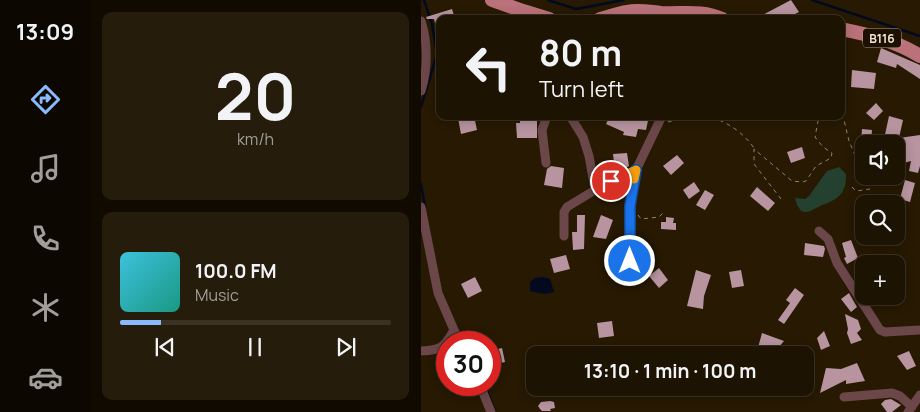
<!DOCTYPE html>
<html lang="en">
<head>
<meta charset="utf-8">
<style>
	:root { --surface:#1d1302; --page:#251c0c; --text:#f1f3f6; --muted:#a09e99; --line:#3b3224; --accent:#89bafc }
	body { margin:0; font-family:Manrope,sans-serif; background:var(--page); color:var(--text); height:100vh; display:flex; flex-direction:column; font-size:19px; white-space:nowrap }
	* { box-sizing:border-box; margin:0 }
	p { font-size:16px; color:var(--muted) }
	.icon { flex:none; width:28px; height:28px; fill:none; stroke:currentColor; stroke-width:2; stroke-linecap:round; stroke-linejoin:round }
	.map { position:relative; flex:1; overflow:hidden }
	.details { display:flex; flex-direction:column; gap:12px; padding:12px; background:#100a01; width:331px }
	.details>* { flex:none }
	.hud { position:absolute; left:15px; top:15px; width:409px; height:105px; border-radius:10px; box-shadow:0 2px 12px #0003,0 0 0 1px var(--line); background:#1d1302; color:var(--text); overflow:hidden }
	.tools { position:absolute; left:434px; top:135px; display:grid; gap:10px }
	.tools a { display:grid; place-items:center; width:50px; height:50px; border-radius:10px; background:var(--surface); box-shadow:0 2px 12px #0003,0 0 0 1px var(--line); font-size:25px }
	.speed { position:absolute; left:15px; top:331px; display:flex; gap:10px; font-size:25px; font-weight:700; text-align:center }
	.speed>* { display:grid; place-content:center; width:65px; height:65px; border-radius:50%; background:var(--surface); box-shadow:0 2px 12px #0003,0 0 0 1px var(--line); line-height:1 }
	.speed .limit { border:8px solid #d22; background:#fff; color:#111 }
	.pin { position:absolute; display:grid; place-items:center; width:42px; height:42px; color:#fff; margin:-21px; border:2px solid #fff; border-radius:50%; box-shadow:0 1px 5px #0007 }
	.me { position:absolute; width:55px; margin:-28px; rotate:0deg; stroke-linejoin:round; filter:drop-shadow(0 0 4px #0008) }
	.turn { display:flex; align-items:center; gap:18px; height:105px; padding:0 20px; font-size:22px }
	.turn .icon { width:65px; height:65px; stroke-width:2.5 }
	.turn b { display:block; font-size:35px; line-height:42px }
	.details .card { flex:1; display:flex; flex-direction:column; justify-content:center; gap:8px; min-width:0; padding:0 18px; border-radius:10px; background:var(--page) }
	.details .dial { align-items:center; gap:0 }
	.dial b { font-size:65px; line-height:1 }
	.song { display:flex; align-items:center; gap:15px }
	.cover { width:60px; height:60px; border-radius:8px; background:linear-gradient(135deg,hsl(190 70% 55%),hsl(170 70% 35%)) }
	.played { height:5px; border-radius:2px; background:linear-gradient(90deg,var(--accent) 15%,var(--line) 15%) }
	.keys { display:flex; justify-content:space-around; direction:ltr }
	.trip { position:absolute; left:105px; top:346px; width:288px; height:50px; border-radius:10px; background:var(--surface); box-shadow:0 2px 12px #0003,0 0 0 1px var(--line); font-weight:700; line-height:50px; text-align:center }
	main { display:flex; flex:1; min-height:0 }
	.tab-bar { display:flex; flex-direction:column; width:90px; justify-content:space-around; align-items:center; background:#0c0801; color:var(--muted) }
	.tab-bar .icon { width:35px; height:35px }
	.tab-bar .on { color:var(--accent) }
	.tab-bar b { font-size:22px; color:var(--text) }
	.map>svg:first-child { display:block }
	.green { fill:#24402e }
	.water { fill:#03091f }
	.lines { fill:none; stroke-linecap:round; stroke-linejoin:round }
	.stream { stroke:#03091f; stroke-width:2.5 }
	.building { fill:#b7949f }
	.path { stroke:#8f8471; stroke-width:1; stroke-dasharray:4 4; stroke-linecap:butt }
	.street { stroke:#6b474a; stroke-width:9 }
	.primary { stroke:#ba7179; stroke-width:14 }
	.route-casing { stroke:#114b97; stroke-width:12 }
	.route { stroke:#1a73e8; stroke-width:9 }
	.slow { stroke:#f59e0b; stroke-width:9 }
	.labels { text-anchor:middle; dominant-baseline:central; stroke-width:5; stroke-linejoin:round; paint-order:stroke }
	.shield { fill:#1d1000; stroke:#b1a697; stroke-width:1 }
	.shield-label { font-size:12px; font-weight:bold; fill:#f0e7d8 }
</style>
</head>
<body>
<main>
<nav class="tab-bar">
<b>13:09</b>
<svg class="icon on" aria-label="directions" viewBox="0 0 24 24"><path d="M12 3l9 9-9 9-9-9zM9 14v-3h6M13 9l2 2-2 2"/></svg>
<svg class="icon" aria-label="music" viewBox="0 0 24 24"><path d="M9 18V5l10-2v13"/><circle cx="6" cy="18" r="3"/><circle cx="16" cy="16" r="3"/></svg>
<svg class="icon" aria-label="phone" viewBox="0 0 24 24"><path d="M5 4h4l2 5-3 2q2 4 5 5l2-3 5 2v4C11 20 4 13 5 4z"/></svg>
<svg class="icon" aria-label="climate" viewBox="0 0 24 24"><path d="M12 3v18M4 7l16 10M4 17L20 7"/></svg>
<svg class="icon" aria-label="car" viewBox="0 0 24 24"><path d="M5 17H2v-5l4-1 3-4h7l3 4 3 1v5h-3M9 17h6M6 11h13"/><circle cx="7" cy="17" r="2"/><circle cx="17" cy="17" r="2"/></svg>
</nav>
<section class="details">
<div class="card dial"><b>20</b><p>km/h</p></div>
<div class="card">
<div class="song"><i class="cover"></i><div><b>100.0 FM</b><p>Music</p></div></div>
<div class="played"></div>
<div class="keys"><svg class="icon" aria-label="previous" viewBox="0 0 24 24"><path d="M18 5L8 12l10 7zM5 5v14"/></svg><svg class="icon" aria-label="pause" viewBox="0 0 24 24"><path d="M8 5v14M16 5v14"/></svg><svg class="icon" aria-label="next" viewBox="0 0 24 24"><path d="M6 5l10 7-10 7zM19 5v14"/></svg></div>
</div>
</section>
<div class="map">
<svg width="499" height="412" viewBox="0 0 499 412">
	<rect width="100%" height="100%" fill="#271902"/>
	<path class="green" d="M418,167L425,174C426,194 416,200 399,206C392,209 388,214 380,211L376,205L374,198L384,199L388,196L406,171Z"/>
	<path class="water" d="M121,277L129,279L133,292L123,294L109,291V282L114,278Z"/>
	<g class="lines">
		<path class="stream" d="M127,0L155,9L203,0
			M391,0L499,36
			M0,107L16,54L11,24L3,0
			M0,184L4,207
			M64,385L74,412"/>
	</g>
	<path class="building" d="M370,0L378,12L364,19H334Z
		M31,9L34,19H19V34H17L13,19H6L5,17Z
		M460,48L499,65V79L476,64L475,68L456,62Z
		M431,70L455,73L453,89L430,87Z
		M455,103L462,111L453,120L445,113Z
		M43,116H53L56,130L40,134L37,118Z
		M99,116H116V138H96L95,123H99Z
		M189,116H228L225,130L217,129L215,137L202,135L203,132L185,124Z
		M468,116L482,120L478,138L499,135V166L497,173L488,171L490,161L475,165V157L476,156L475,144H462Z
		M441,129L451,130L450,144L440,142Z
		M381,147L384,158L370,163L366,152Z
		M206,153L208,166L199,171L198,163H193L192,154Z
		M256,155L263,163L250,175L242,166Z
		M130,166L143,168L141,188L123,185L126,169Z
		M484,180L494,183L489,202L479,199Z
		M273,182L279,191L268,199L262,190Z
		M336,187L354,203L347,211L329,196Z
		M284,190L293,195L284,210L275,205Z
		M156,215H164L163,249L152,250L151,232H156Z
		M180,215L192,220L185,239L172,237Z
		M245,217L253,218L252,223H255V230L240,229V222H245Z
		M430,240L437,258L426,264L423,258L425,257L421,243Z
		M384,243L403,246L404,249L402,257L383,255Z
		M145,255L149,269L133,273L129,259Z
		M212,266L220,278L213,283L203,270Z
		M238,268L247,280L238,288L228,276Z
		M275,270L290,275L283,296L282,309L266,306Z
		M320,270L323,286L311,288L308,272Z
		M54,277L61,291L47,298L40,284Z
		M374,288L383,295L363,324L357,320L369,303L365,300Z
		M428,293L436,307L430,312L420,299Z
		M424,314L437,320L440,329L436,333L441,340L430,344L426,333L427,329Z
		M191,321L193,336L178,338L176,323Z
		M403,331L409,346L400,350L396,338Z
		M341,333L363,341L351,355H335Z
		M81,348L84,362L70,365L69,351Z
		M488,351L495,366L486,370L476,356Z
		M436,363L444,381L425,384V380L399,393L405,368L420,369Z
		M470,399L480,405L471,412H466L460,404L464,400Z
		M129,401L133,402L134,408L129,409L130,411H121L119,409L117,406L120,402Z"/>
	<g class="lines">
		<path class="path" d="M283,116C303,119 322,132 333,148
			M418,116L423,120L428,141L442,174
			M247,122L270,116
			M431,187L435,191L449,189L443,176
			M360,199L333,164V149L371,181L381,182L385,181L395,166L410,158L411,153L402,147L394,137L398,116
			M217,215L220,219L238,217L244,211"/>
		<path class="street" d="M0,21C7,42 7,70 0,91
			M149,116L162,137L168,156L174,190L215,170L241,116
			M125,163L121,130L126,116
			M0,207L17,293L33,330C23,348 20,350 0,351
			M398,231L407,239L416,263L459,330L464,332L499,330
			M143,236V212L146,207L174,190
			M209,261V206L215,170
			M33,330L36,336L43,342
			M59,385L70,412
			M423,397L471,393L479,396L491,407
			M487,412L499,395"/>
		<path class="primary" d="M71,0L102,11L128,19
			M179,19C188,17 197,13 206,12C217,9 229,12 240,13C262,14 281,10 301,19
			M420,29C449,35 473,40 499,56"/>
	</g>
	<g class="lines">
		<defs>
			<path id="route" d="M190,181L211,173L215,170L209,206V261"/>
		</defs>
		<use href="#route" class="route-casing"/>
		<use href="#route" class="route"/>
		<path class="slow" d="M202,176L215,170L213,179"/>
	</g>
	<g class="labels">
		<rect class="shield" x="442" y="28.5" width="38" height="19" rx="4"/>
		<g class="shield-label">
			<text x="461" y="38">B116</text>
		</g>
	</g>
</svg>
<div class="tools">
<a><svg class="icon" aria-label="sound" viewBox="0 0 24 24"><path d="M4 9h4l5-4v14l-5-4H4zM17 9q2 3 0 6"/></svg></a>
<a><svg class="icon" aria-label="search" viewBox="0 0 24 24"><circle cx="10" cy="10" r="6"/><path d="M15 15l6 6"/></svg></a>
<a>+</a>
</div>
<div class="speed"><div class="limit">30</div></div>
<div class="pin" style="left:190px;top:181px;background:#d93025"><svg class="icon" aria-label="arrive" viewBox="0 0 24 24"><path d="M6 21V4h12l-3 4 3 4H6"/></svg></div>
<svg class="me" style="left:209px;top:261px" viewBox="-20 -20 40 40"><circle r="17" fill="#1a73e8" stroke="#fff" stroke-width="3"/><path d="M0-11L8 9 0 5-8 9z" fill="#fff"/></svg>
<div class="trip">13:10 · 1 min · 100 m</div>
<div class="hud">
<div class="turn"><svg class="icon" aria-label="left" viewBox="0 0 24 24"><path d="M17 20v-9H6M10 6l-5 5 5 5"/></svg><div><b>80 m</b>Turn left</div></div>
</div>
</div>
</main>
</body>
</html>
